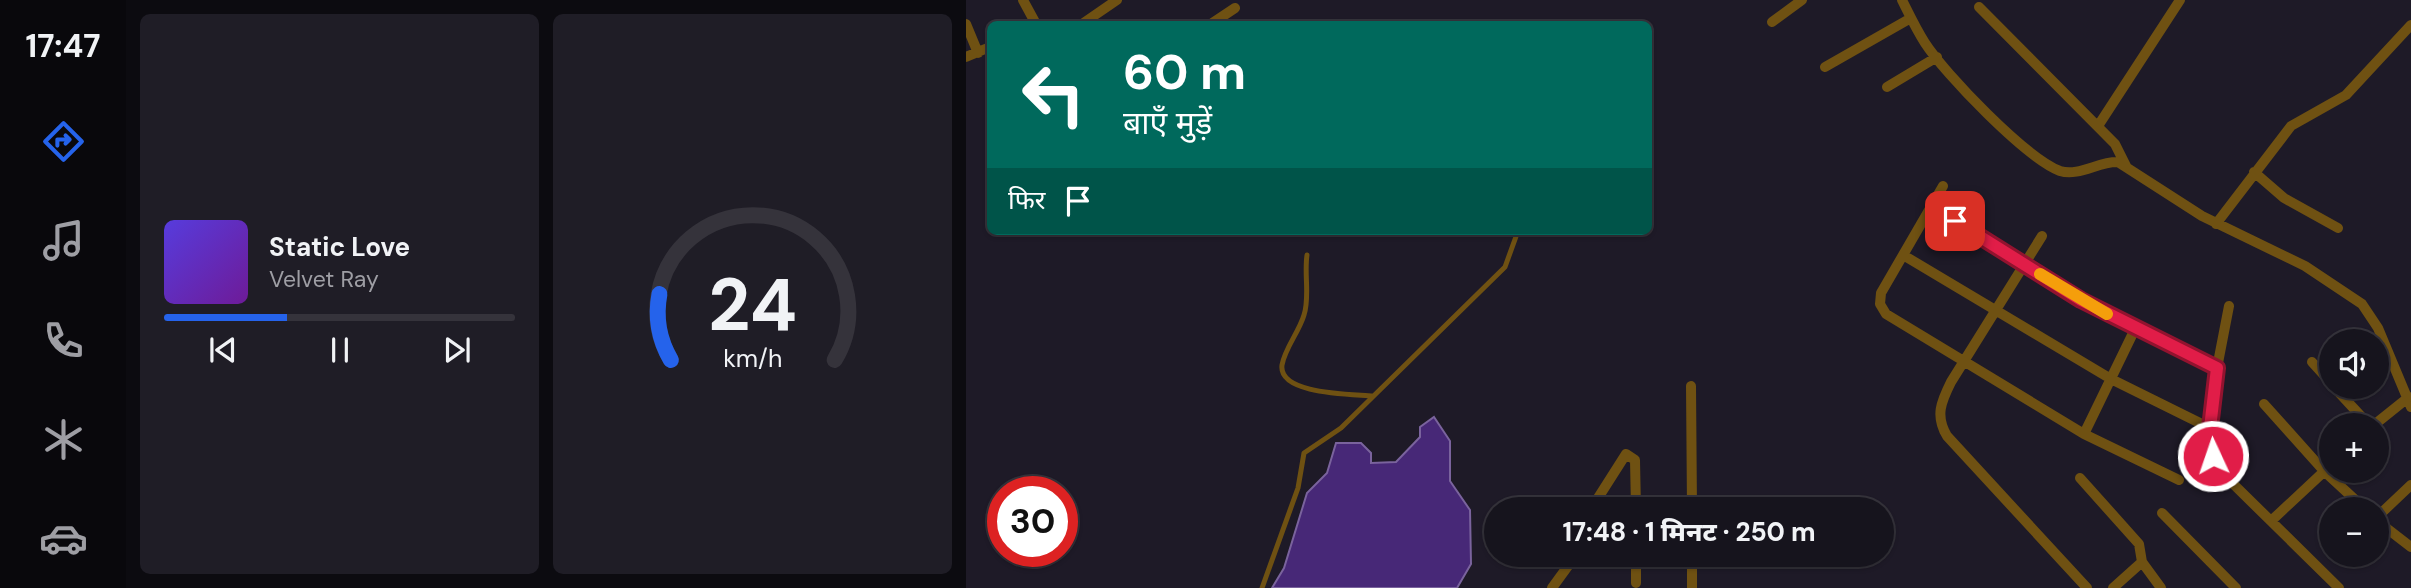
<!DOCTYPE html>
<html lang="hi">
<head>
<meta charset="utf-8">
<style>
	:root { --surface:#16141d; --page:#1f1d26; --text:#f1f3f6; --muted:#9e9ea4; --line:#35333b; --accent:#2563eb }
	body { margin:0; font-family:"DM Sans","Noto Sans Devanagari",sans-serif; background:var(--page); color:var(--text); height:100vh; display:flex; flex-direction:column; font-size:26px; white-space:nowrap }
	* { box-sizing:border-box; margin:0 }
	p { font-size:23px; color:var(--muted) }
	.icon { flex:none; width:38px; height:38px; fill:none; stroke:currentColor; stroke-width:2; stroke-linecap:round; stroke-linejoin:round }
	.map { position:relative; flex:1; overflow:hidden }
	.side { display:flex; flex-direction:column; gap:14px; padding:14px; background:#0c0b10; width:840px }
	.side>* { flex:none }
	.hud { position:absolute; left:21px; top:21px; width:665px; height:214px; border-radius:10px; box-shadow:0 2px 5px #0004,0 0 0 2px var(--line); background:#00695c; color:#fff; overflow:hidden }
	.fabs { position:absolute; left:1353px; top:329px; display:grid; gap:14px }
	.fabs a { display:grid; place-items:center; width:70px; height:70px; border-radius:50%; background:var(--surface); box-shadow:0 2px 5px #0004,0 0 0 2px var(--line); font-size:35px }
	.speed { position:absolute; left:21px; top:476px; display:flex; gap:14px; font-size:35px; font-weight:700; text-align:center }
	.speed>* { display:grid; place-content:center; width:91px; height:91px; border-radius:50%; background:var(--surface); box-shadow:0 2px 5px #0004,0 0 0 2px var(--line); line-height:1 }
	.speed .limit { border:10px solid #d22; background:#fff; color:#111 }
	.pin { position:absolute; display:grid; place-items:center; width:60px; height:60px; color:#fff; margin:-30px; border-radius:14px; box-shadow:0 4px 10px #0006 }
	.me { position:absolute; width:77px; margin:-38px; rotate:357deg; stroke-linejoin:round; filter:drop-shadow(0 0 5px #0008) }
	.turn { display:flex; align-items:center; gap:24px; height:147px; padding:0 21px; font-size:32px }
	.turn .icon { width:91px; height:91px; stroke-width:2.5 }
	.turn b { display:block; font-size:49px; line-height:60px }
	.then { display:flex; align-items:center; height:66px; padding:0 21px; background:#0003; gap:14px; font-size:26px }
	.side .card { flex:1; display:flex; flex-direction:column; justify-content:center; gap:10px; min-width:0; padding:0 24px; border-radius:10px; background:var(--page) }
	.side .dial { align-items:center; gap:0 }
	.dial svg { height:182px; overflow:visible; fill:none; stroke:var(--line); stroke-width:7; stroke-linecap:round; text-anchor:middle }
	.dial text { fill:var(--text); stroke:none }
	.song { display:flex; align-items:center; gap:21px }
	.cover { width:84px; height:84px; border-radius:10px; background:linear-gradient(135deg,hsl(250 70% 55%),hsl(280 70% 35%)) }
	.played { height:7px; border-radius:4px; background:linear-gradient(90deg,var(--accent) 35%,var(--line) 35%) }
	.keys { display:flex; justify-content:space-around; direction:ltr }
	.side .tiles { flex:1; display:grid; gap:14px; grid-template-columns:repeat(2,1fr) }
	.trip { position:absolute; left:518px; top:497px; width:410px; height:70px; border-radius:35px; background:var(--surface); box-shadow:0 2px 5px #0004,0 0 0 2px var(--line); font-weight:800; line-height:70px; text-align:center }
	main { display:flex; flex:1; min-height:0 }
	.menu { display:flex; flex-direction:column; width:126px; justify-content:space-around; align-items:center; background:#09080c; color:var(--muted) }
	.menu .icon { width:49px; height:49px }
	.menu .on { color:var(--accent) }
	.menu b { font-size:32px; color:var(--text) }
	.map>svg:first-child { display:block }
	.water { fill:#472877; stroke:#7a639d; stroke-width:2 }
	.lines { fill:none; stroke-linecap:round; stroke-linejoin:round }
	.service { stroke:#6f5112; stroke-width:5 }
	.minor { stroke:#6f5112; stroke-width:10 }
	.route-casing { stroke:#92132f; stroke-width:18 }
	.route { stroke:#e11d48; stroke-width:12 }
	.slow { stroke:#f59e0b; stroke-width:12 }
</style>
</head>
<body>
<main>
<nav class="menu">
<b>17:47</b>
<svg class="icon on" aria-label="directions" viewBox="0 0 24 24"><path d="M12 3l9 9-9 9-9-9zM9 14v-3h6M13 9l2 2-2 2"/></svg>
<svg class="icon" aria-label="music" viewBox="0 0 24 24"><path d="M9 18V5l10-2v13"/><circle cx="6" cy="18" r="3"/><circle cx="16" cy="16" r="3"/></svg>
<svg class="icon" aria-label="phone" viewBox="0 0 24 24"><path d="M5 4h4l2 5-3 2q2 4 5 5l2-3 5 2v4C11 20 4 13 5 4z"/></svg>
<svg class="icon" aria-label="climate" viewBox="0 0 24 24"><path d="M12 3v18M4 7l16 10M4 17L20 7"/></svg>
<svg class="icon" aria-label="car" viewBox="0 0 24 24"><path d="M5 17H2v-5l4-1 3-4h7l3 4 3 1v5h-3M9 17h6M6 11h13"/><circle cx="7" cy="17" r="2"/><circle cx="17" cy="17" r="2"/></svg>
</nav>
<section class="side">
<div class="tiles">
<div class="card">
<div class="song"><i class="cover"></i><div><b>Static Love</b><p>Velvet Ray</p></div></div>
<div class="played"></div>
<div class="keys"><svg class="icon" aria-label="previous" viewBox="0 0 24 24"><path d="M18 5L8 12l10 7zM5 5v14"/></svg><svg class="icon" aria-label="pause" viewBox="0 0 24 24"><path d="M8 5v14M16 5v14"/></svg><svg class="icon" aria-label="next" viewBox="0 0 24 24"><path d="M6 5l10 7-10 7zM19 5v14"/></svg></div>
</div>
<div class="card dial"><svg viewBox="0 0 100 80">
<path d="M14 69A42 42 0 1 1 86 69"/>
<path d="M14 69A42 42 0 0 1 9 40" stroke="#2563eb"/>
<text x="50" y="56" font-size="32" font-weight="700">24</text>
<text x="50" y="72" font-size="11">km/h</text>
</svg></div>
</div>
</section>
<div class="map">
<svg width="1445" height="588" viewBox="0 0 1445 588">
	<rect width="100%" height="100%" fill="#1e1a27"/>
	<path class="water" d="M468,417L484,441V481L504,510L505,564L491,588H306L318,568L341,493L361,473L370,443H395L405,453V463L430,462L454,437V427Z"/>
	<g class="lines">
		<path class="service" d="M341,255C338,275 344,297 338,315C333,332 319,348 316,365C312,395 388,394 407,396
			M296,588L332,488L338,453L375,428L539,267L552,231"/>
		<path class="minor" d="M57,0L70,24
			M936,0C943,14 950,29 959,43C979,74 1060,158 1094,171C1113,177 1133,161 1152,162L1236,216L1339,266L1396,304L1412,328L1445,407
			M1013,7L1149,144L1160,166
			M806,22L836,0
			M0,24L12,53
			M116,24L151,0
			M245,24L269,8
			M0,57L24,47
			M859,67L945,18
			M921,87L971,57
			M1132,126L1214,0
			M1288,172L1318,198L1372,228
			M977,186L915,293L914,304L920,314L1118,434L1213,480
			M965,206L1115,300L1251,368
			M1250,224L1325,126L1380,95L1445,25
			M1076,236L985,382C975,402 969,416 981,436L1121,588
			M937,255L1145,379L1244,428
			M1263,306L1251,368L1244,428L1252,469L1373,588
			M1346,362L1365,383
			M725,386L726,509
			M1368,387L1403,425
			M1298,404L1358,471L1399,509
			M1408,425L1443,397
			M1118,434L1169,329
			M1114,478L1173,544L1176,562L1195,588
			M625,509L660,454L669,460L670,509
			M1196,513L1270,588
			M1410,518L1445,485
			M1410,520L1445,547
			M1305,521L1365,465
			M670,555V583
			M726,555V588
			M586,588L610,555
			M1147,588L1176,562"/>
	</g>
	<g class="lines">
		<defs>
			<path id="route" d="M989,221L1115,300L1251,368L1244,428L1247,456"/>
		</defs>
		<use href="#route" class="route-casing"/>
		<use href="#route" class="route"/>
		<path class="slow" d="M1074,274L1141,314"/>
	</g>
</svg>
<div class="fabs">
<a><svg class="icon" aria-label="sound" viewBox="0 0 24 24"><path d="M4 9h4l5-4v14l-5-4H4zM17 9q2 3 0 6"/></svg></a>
<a>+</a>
<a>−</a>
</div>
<div class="speed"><div class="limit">30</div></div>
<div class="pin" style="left:989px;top:221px;background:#d93025"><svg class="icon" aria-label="arrive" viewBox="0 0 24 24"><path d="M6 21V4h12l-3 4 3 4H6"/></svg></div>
<svg class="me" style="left:1247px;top:456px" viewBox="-20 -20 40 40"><circle r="17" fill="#e11d48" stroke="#fff" stroke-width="3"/><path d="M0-11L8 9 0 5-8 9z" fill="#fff"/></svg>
<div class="trip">17:48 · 1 मिनट · 250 m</div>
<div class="hud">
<div class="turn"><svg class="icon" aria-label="left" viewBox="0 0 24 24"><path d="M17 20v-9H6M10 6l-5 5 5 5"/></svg><div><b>60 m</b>बाएँ मुड़ें</div></div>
<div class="then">फिर<svg class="icon" aria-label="arrive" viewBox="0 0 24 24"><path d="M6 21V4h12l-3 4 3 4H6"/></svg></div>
</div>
</div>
</main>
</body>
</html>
